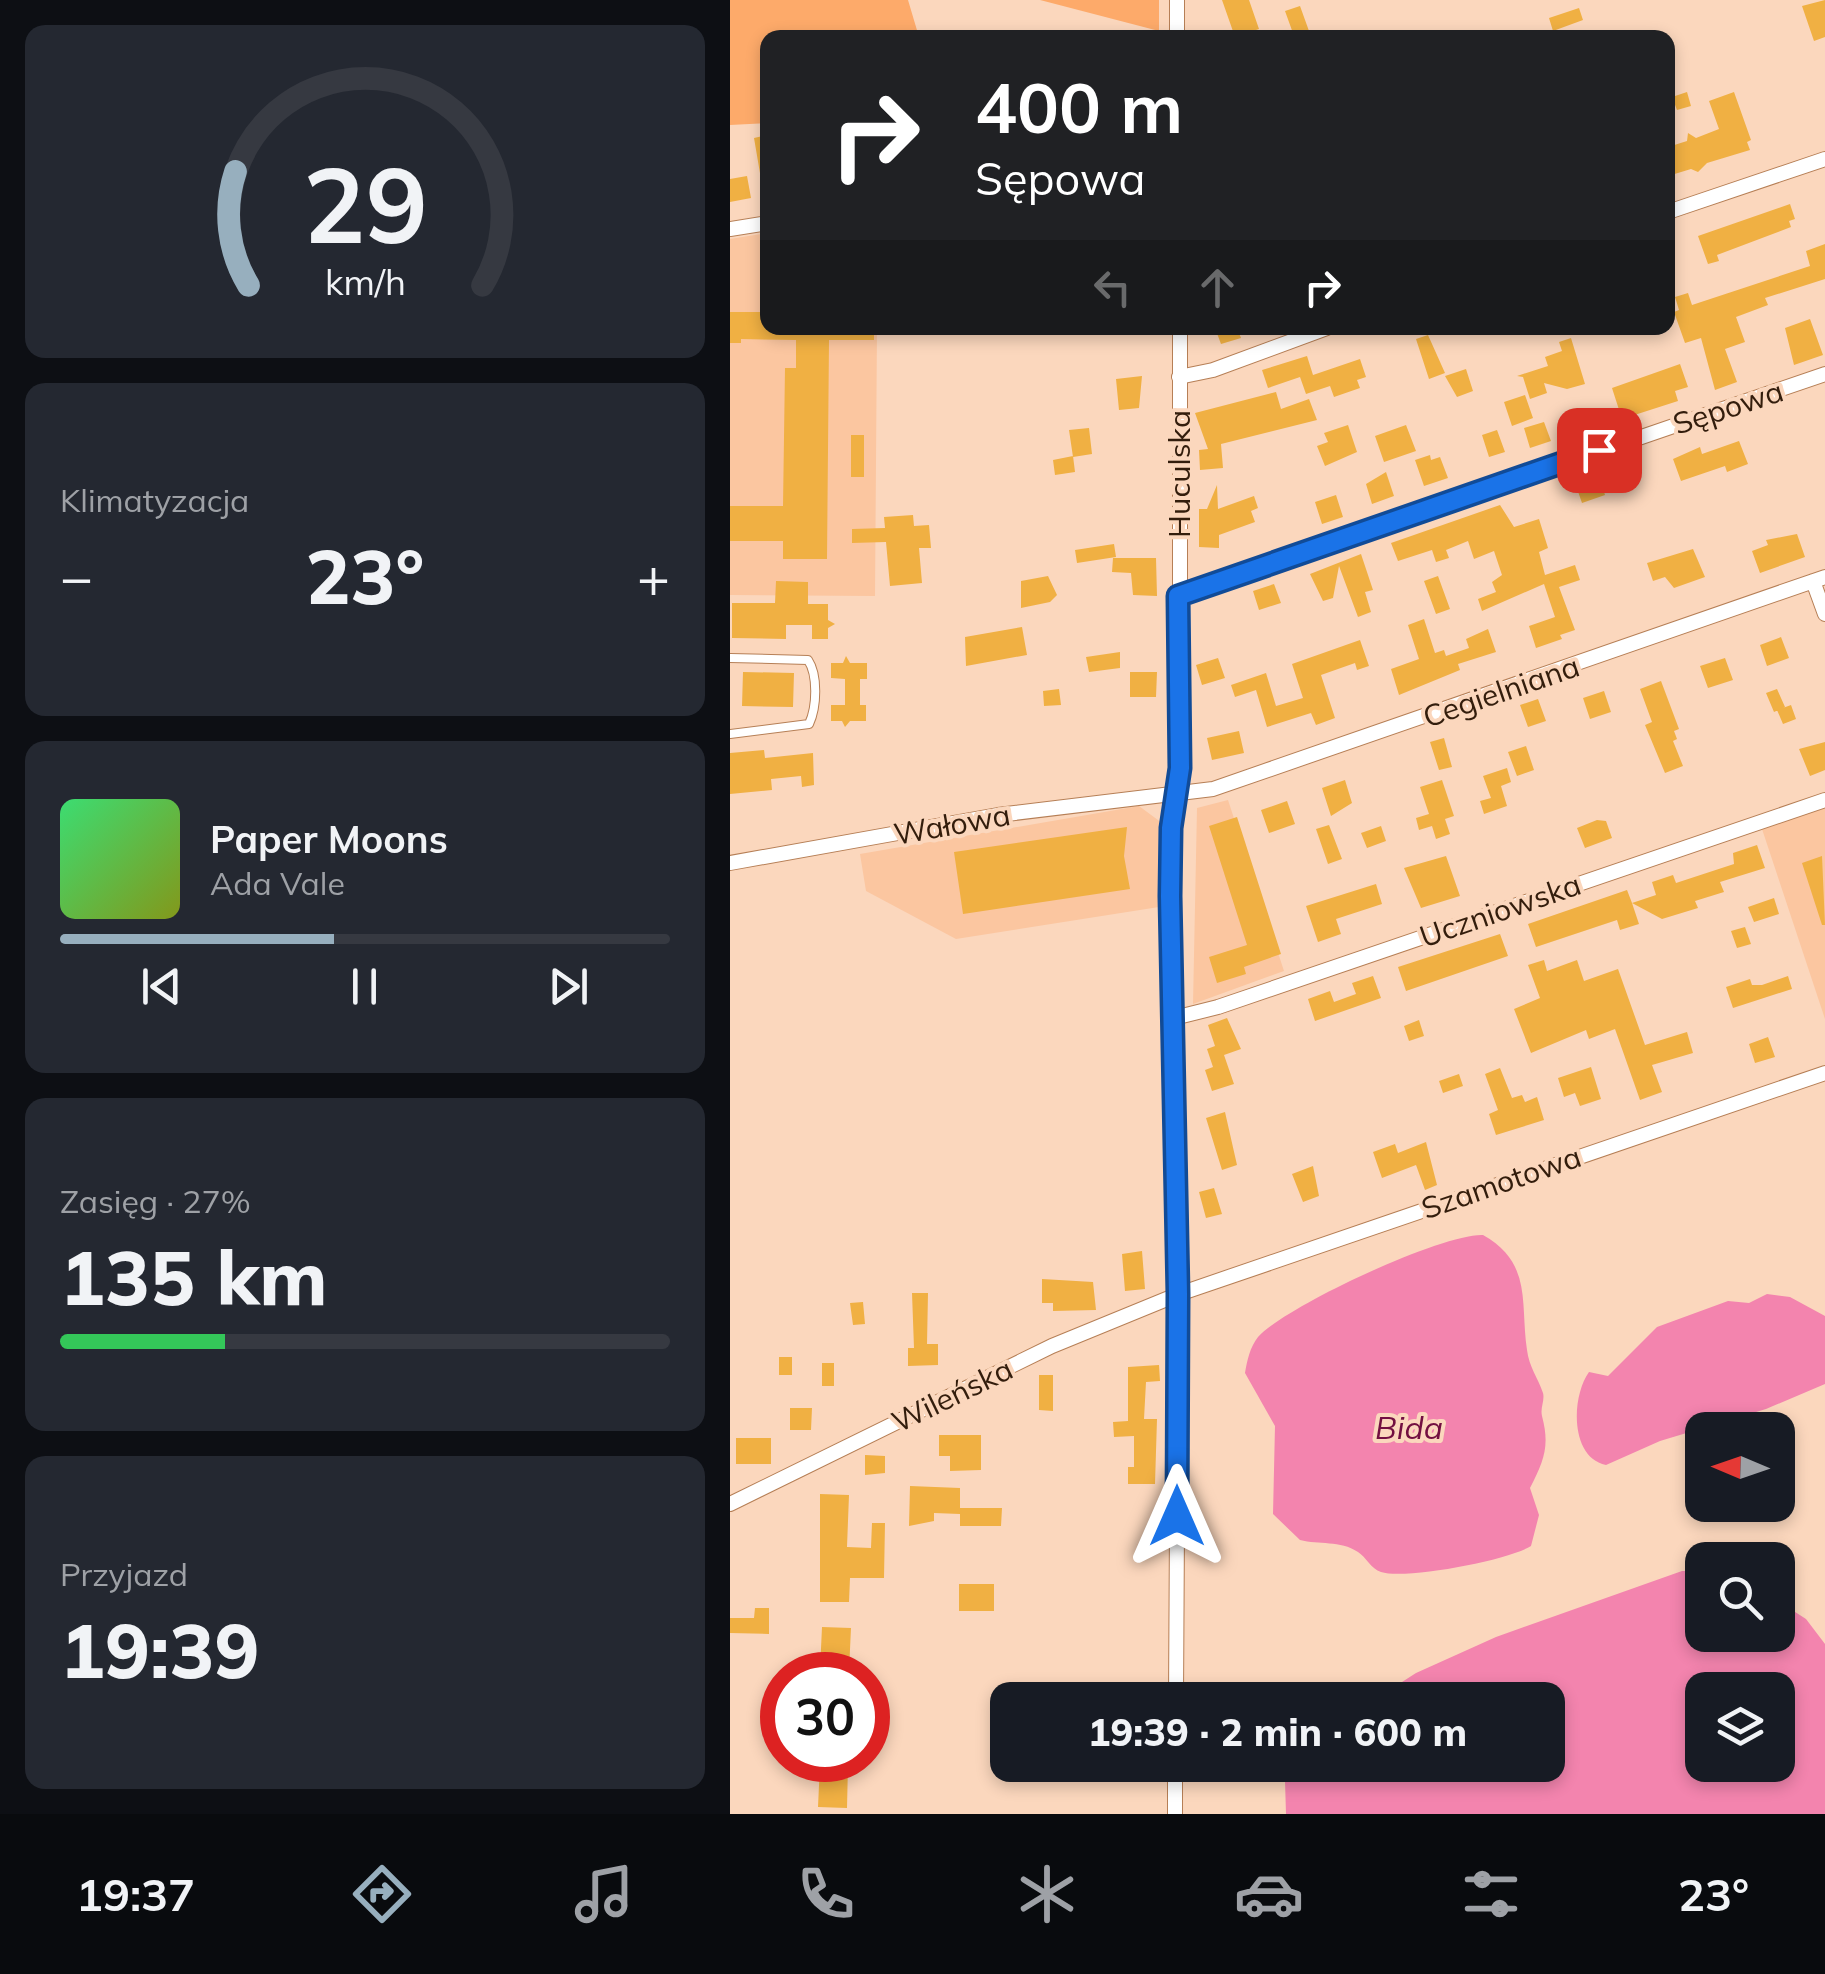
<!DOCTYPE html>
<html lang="pl">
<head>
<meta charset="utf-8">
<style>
	:root { --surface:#171b24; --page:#242831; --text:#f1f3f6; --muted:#9ea1a6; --line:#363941; --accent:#97afbe }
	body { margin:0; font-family:Mulish,sans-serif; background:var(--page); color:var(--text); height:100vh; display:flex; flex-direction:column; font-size:38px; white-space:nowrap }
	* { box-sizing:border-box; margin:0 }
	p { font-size:32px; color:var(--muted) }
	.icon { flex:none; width:55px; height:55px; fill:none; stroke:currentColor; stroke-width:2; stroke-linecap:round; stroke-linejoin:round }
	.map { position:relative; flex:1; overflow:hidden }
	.panel { display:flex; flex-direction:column; gap:25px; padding:25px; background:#0d0f14; width:730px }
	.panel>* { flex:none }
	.guide { position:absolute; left:30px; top:30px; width:915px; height:305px; border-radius:20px; box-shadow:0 5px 15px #0003; background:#202124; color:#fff; overflow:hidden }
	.needle { width:65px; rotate:272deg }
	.fabs { position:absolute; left:955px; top:1412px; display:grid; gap:20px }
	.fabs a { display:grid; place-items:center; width:110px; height:110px; border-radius:20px; background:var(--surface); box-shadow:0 5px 15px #0003; font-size:50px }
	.speed { position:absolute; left:30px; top:1652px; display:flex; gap:20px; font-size:50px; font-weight:700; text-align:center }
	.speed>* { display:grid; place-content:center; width:130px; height:130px; border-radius:50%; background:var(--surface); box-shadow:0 5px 15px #0003; line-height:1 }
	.speed .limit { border:15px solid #d22; background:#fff; color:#111 }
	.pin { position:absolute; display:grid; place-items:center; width:85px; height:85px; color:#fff; margin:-42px; border-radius:20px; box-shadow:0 5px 15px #0006 }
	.me { position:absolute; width:110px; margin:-55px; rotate:0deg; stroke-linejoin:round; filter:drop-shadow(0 0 8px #0008) }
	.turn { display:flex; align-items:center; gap:35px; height:210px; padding:0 50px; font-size:45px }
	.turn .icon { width:130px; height:130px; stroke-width:2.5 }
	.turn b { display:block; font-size:70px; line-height:85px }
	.lanes { display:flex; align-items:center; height:95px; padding:0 50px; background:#0003; justify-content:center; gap:50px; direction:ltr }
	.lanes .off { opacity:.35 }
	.big { font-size:75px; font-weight:800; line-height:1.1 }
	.panel .widget { flex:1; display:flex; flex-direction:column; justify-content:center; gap:15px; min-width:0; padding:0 35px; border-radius:20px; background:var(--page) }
	.panel .dial { align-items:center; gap:0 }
	.dial svg { height:260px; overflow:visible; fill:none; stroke:var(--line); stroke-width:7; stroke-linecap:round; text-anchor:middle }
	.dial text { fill:var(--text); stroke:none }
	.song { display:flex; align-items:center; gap:30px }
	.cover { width:120px; height:120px; border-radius:15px; background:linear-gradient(135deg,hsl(140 70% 55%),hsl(70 70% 35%)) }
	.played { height:10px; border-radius:5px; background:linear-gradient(90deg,var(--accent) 45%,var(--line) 45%) }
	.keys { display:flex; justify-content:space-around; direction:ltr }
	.heat { display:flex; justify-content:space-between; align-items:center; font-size:55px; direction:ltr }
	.charge { height:15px; border-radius:8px; background:linear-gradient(90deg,#34c759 27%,var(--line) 0) }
	.trip { position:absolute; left:260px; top:1682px; width:575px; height:100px; border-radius:20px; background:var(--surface); box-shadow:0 5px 15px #0003; font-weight:800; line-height:100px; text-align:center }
	.tabs { display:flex; height:160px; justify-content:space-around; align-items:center; background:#090b0e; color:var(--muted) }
	.tabs .icon { width:70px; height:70px }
	.tabs .selected { color:var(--accent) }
	.tabs b { font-size:45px; color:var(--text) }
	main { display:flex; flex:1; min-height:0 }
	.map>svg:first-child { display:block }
	.built { fill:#fbc6a0 }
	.green { fill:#fdaa6a }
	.water { fill:#f384ae; fill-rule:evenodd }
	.building { fill:#f0b043 }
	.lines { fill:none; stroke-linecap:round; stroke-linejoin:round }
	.lane-casing { stroke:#b67f56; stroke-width:10 }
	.street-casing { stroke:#b67f56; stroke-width:16 }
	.lane { stroke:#fff; stroke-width:8 }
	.street { stroke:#fff; stroke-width:14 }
	.route-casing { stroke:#114b97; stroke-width:25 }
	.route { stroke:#1a73e8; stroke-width:18 }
	.labels { text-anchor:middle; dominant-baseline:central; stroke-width:8; stroke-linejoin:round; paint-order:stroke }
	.street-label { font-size:30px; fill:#331d0c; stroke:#fbd7bd }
	.water-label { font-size:32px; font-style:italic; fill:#730f41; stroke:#fbd7bd }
</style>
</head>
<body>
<main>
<section class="panel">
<div class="widget dial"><svg viewBox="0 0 100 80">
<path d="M14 69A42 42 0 1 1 86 69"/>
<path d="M14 69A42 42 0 0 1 10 34" stroke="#97afbe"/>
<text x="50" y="56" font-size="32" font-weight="700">29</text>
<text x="50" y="72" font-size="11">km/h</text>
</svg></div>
<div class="widget"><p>Klimatyzacja</p>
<div class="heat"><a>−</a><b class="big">23°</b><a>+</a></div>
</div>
<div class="widget">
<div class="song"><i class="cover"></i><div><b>Paper Moons</b><p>Ada Vale</p></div></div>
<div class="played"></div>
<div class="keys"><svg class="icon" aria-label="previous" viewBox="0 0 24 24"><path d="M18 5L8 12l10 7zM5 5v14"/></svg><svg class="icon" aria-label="pause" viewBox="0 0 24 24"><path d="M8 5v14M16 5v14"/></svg><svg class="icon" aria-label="next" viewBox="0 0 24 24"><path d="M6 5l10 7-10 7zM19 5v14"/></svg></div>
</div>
<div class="widget"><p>Zasięg · 27%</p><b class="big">135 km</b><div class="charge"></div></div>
<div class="widget"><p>Przyjazd</p><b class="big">19:39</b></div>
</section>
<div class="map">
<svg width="1095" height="1814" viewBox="0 0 1095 1814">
	<rect width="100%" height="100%" fill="#fbd7bd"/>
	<path class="built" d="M37,233L38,328H147L145,596L0,595V239Z
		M498,800L554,971L463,1004L467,808Z
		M409,806L432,823L429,907L226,939L136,891L130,854Z
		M1095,807V1019L1032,829Z"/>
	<path class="green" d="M0,0H178L189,37L38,38L37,123L0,125Z
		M310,0H429V31Z"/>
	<path class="water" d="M753,1235C803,1263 790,1304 797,1350C799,1367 808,1378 813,1393C815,1400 810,1408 812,1416C820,1446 814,1461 800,1488L809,1515L801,1546C779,1560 676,1580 651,1572C641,1569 636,1557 628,1552C610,1540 589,1545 570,1540L543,1514L545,1426L515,1373C517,1361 520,1347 528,1337C556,1306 713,1233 753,1235Z
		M1037,1294L1060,1297L1095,1316V1384L1036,1409L930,1441L876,1465C840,1458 841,1397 859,1372L878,1376L927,1327L998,1301L1019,1303Z
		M952,1571H972V1635H1048V1601L1076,1619L1095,1644V1814H556L555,1781L560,1765H818V1700H644L686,1673L766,1637ZM972,1690H1048V1765H972Z"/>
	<path class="building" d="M492,0H519L529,29L505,37Z
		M1095,0V37L1084,41L1072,6Z
		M570,6L579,31L564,36L555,11Z
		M849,8L853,20L823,31L819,18Z
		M957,92L961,106L947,110L942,97Z
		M1004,92L1021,140L1017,142L1020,150L977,163L968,172L961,169L938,176V147L957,141L958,133L966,138L989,129L979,101Z
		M38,135V179H31L24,138Z
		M17,176L21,198L0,202V179Z
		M1060,204L1065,219L1059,221L1061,227L987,255L989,261L978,264L968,236Z
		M1095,244V279L1035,298L1038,305L1006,317L1015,342L995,349L1007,382L985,390L971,338L955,343L944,312L949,310L945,297L958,293L962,305L1080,266L1076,251Z
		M0,312H38V328H144V340H99L97,559H53V541H0V506H53L55,368H66V340L11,339V343H0Z
		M1080,319L1093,355L1064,365L1055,328Z
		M485,328H507L511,338L491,344Z
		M698,335L715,373L699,379L686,339Z
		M841,338L855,384L837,389L814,383L817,393L800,399L793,377L787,376L818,366L815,357L832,351L829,342Z
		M577,356L583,375L630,359L636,377L627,380L630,388L604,397L600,386L576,394L570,377L538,388L532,370Z
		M950,364L958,387L945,391L948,401L892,419L882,388Z
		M736,369L743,391L727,397L715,376Z
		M412,376L409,408L389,410L386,379Z
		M546,392L551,409L579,399L587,420L491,444L493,468L470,470L469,450L478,449L465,413Z
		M795,395L803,418L782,426L774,402Z
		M814,422L821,441L800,448L794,428Z
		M618,425L627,452L595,466L587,446L598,442L594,433Z
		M676,425L686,451L654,462L645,436Z
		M359,428L362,454L343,457L339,430Z
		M767,430L775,452L759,457L752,435Z
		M121,435H134V477H121Z
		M1009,441L1018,464L997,472L995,466L951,481L943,459L970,447L972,454Z
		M700,455L701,460L710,457L718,478L694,486L685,460Z
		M343,456L345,472L325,475L323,460Z
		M656,472L664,496L642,504L636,484Z
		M868,472L875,495L852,503L844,480Z
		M487,485L488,509L524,496L528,508L521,511L525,522L489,535V548L469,547V509H477Z
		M606,495L613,517L592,524L585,502Z
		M770,505L784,527L809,519L818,548L809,552L815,575L845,565L850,580L829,587L845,630L830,635L832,639L806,648L799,626L825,617L814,584L752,611L748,599L766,592L762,582L772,575L764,551L744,559L738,541L716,550L719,558L706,562L702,550L668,561L661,543Z
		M183,515L184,526L199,525L201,548H189L192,583L160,586L156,542L122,543V529L155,528L154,517Z
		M1067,534L1075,557L1030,573L1022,551L1038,545L1036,540Z
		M384,544L386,557L347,563L345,550Z
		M963,549L975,577L944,588L935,577L923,581L917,563Z
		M631,554L643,590L635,592L641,612L628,617L609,566L603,598L593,601L580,574Z
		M383,558H426L427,596L403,595L401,573L382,572Z
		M318,576L327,595L320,602L291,608V581Z
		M708,576L720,609L706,614L694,581Z
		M46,581L78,582V604H98V620L105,624L98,628V639H82V625H56V639L2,638V603H45Z
		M544,584L551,603L529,610L523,591Z
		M694,619L705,653L714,650L716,656L739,648L736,639L758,629L766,652L728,664L730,670L669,695L661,669L689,659L678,625Z
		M292,627L297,655L236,666L235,637Z
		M1051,637L1059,658L1037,666L1030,645Z
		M630,640L639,666L627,670L625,663L591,675L605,718L586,725L581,713L537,727L526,690L505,697L501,685L536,673L546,706L573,698L562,664Z
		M390,652V668L359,672L356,657Z
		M116,656L120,663H137V679H130V705H136V721H120L115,727L112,721H101V705H115V679L101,678V663H113Z
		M488,658L495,678L472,685L466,665Z
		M995,658L1003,680L978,688L970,666Z
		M13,672L64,673L63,707L12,706Z
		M400,672H427L426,697H400Z
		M931,681L949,729L944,731L947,739L943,741L953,766L935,773L915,725L922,722L910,689Z
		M329,689L331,705L314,706L313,691Z
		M1047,689L1055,707L1044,712L1036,693Z
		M874,691L881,712L860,719L853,698Z
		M808,699L816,721L798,727L790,705Z
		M1061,705L1066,719L1053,724L1047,710Z
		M509,731L514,753L482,760L477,738Z
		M714,738L722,767L709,770L700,742Z
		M1095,742V770L1080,776L1069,749Z
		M796,746L804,770L787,776L778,752Z
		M34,750L35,758L83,753L84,785L72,787L71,776L41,779L42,790L0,794V753Z
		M777,768L781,782L771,786L777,806L754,814L750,801L761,798L753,776Z
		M615,780L622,803L601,816L592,788Z
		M712,780L724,816L715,819L720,834L706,839L702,826L689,830L686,818L699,814L690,787Z
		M557,801L565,824L539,833L531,810Z
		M507,817L551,954L514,967L516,974L487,983L479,957L517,945L479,826Z
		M867,820L876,821L882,838L855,848L847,828Z
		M599,825L612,859L598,864L586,829Z
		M651,826L656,841L637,848L631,833Z
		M397,827L394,856L400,889L233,914L224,852Z
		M1027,845L1035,868L990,882L994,892L965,901L968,908L932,919L902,903L909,924L890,930L887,920L806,947L798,924L897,890L902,903L926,895L922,882L943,875L946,883L1004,864L1003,853Z
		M716,856L730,896L691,908L674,868Z
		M1092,856L1095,925H1092L1072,863Z
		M646,884L652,904L606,919L611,934L588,942L576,906Z
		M1044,898L1049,914L1024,922L1018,907Z
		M1015,927L1021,944L1007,948L1001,931Z
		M770,934L778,956L676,991L668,967Z
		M814,960L817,971L847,960L854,981L888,969L915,1045L957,1032L963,1053L922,1065L932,1092L910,1100L885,1029L859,1039L856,1030L801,1053L784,1009L810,998L798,965Z
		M643,976L651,998L585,1021L578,999L600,991L604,1002L626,994L622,983Z
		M1058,976L1062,989L1003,1008L996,987L1020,979L1022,985H1032Z
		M497,1018L511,1049L494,1055L504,1084L482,1091L475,1070L483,1067L477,1049L485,1046L478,1025Z
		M689,1020L694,1036L679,1041L674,1026Z
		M1038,1037L1045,1057L1025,1063L1019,1044Z
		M861,1067L871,1099L850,1106L845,1093L834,1097L828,1078Z
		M770,1068L782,1098L792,1095L795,1102L807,1097L814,1120L766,1135L759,1114L768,1110L755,1074Z
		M729,1074L733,1086L713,1093L709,1081Z
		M495,1112L507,1165L492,1170L476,1118Z
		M696,1142L707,1185L695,1190L686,1165L652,1178L643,1152L665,1144L668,1153Z
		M583,1166L589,1196L573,1202L562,1174Z
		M484,1188L492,1214L476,1218L469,1192Z
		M412,1251L415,1289L395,1291L392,1254Z
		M312,1279L363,1282L366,1310L323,1311V1303H312Z
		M182,1293H198L197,1344H208V1365L178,1366V1348H184Z
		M133,1302L135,1324L123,1325L120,1303Z
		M49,1357H62V1375H49Z
		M92,1363H104V1386H92Z
		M429,1365L430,1381L416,1382L414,1419H427L425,1484H398V1467H404V1436L384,1437L383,1422L398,1421V1367Z
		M309,1375H323V1411L309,1410Z
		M60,1408H82L81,1430H60Z
		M209,1435H251V1470L220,1471V1456H209Z
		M6,1438H41V1464H6Z
		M135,1455L155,1456V1473L135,1475Z
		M180,1486L230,1488V1514L204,1513V1521L179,1526Z
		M90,1494L119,1495L117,1547L141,1548L142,1523H155L154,1578H120L119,1602H90Z
		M230,1508H272L271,1526H230Z
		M229,1584H264V1611H229Z
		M25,1608H39V1634L0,1633V1618H24Z
		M92,1627L121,1628L119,1671L90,1670Z
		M90,1764L118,1765L117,1808L88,1807Z"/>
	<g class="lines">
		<defs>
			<path id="lane" d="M0,658L78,660C88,675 87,707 79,724L0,734"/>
			<path id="street" d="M447,0V38
				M938,212L1095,159
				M0,229L38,223
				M449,377L483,370L597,328
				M1083,581L1095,614
				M448,596L1095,374
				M0,863L268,815L483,789L1095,577
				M444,1018L488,1007L1095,800
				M0,1504L322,1346L449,1294L1095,1073
				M446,1700C447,1508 449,1316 446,1124C444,1007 427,883 450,768V328
				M445,1814V1765"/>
		</defs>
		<use href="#lane" class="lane-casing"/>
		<use href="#street" class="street-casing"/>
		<use href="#lane" class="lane"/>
		<use href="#street" class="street"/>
	</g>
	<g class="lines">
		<defs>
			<path id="route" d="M447,1516L448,1294L440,896L441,828L450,768L448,596L869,450"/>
		</defs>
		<use href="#route" class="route-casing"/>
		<use href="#route" class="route"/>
	</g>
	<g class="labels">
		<g class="street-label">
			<text transform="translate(998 407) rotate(-18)">Sępowa</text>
			<text transform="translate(449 474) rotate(-90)">Huculska</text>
			<text transform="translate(771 691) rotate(-19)">Cegielniana</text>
			<text transform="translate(222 824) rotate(-10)">Wałowa</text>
			<text transform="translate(770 910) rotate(-19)">Uczniowska</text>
			<text transform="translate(771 1182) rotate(-19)">Szamotowa</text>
			<text transform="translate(222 1395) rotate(-26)">Wileńska</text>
		</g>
		<g class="water-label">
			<text x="679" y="1427">Bida</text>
		</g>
	</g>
</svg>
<div class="fabs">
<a><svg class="needle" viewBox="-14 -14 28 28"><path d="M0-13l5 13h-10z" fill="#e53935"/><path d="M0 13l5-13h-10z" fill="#9ea1a6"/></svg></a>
<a><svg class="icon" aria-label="search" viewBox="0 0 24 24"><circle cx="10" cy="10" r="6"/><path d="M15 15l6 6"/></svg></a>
<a><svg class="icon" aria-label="layers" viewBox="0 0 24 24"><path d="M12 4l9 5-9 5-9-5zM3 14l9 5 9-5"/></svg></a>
</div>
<div class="speed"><div class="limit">30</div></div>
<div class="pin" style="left:869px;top:450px;background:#d93025"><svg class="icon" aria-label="arrive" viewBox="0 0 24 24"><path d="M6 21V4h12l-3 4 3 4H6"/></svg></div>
<svg class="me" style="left:447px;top:1516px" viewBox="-20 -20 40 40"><path d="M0-17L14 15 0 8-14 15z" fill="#1a73e8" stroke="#fff" stroke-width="4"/></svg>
<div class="trip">19:39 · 2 min · 600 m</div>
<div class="guide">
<div class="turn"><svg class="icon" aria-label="right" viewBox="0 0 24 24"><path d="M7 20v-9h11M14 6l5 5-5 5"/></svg><div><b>400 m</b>Sępowa</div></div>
<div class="lanes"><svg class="icon off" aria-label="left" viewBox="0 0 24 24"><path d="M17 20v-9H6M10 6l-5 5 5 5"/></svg><svg class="icon off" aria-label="ahead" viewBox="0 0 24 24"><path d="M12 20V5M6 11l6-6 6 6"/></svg><svg class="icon" aria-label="right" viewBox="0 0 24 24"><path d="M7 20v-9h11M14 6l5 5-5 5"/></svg></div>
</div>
</div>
</main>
<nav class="tabs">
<b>19:37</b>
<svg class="icon selected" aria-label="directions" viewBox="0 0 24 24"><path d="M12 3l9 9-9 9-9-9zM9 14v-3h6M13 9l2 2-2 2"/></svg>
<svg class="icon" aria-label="music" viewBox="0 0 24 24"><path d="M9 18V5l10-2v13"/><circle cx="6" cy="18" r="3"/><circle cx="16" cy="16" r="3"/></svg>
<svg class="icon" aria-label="phone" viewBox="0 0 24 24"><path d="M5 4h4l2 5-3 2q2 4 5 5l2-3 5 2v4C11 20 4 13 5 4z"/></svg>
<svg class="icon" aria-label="climate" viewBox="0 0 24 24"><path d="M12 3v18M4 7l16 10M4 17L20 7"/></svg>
<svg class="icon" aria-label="car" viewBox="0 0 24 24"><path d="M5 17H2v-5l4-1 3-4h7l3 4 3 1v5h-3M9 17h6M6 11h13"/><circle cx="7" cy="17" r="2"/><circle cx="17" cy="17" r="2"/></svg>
<svg class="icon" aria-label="filters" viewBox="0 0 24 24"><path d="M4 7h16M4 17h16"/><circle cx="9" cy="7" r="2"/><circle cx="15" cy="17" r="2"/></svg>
<b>23°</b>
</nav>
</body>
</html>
